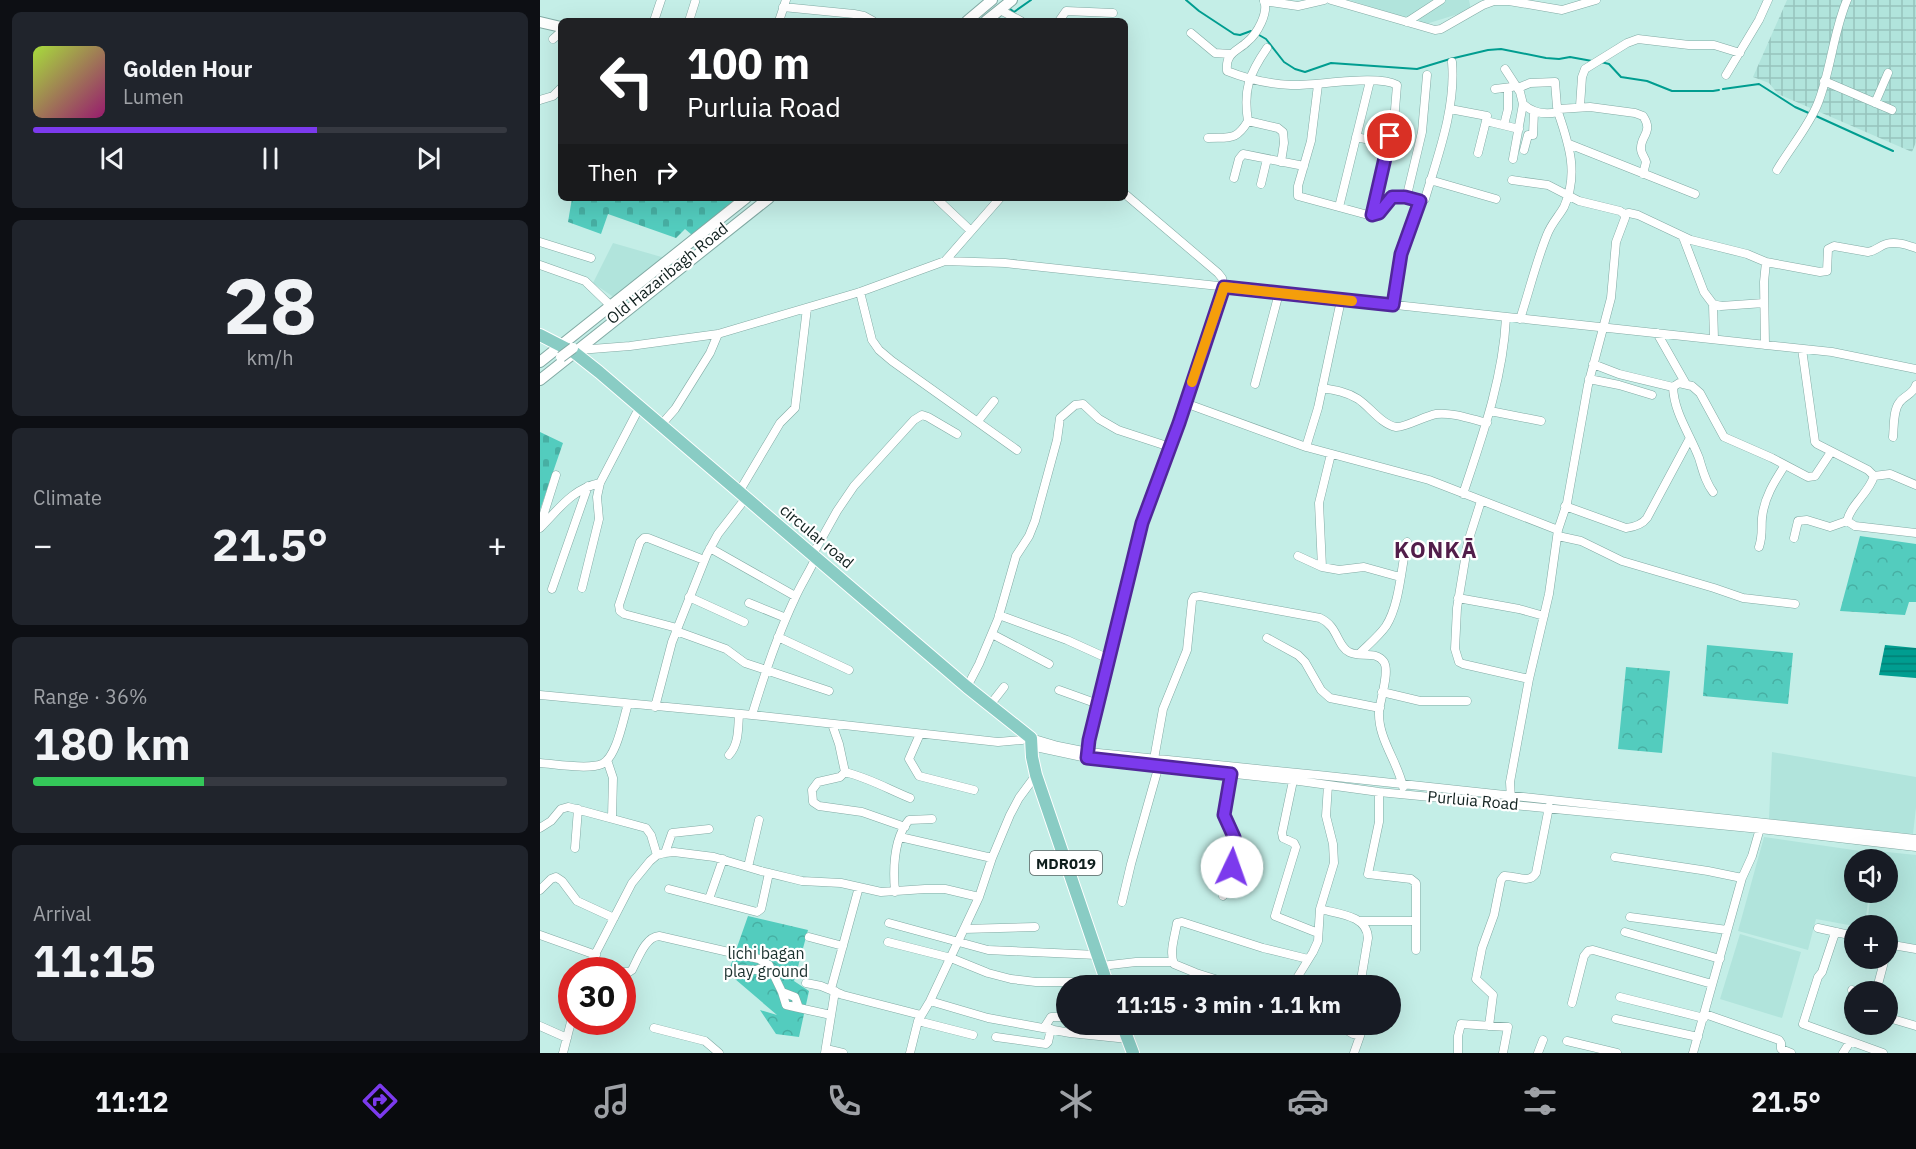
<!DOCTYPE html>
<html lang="en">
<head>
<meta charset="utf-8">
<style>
	:root { --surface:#171b24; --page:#20242c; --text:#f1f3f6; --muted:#9ea1a6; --line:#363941; --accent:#7c3aed }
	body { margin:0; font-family:"IBM Plex Sans",sans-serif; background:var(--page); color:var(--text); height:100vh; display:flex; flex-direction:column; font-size:22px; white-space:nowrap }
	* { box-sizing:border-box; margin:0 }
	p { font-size:20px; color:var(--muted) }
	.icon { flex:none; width:33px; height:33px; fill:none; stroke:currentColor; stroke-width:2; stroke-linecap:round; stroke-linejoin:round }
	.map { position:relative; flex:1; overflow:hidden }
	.sheet { display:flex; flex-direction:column; gap:12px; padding:12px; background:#0d0f14; width:540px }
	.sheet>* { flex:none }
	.top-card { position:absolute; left:18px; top:18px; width:570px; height:183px; border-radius:9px; box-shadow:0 6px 24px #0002; background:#202124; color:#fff; overflow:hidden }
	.controls { position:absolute; left:1304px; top:849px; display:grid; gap:12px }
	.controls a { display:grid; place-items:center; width:54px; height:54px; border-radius:50%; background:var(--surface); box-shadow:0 6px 24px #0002; font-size:30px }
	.speed { position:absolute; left:18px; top:957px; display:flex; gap:12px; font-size:30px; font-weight:700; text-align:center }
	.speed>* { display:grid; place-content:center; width:78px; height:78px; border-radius:50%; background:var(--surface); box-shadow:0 6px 24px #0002; line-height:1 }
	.speed .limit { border:9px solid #d22; background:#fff; color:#111 }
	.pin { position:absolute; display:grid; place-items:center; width:51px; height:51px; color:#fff; margin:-26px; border:3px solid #fff; border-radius:50%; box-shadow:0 2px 6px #0007 }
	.me { position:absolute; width:66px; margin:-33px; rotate:3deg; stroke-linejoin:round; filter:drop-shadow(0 0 4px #0008) }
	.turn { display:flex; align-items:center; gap:21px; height:126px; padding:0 30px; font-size:27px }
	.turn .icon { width:78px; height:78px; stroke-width:2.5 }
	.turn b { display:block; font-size:42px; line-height:51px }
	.then { display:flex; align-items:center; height:57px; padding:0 30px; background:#0003; gap:12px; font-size:22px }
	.big { font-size:45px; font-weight:800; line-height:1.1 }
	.sheet .tile { flex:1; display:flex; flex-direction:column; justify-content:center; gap:9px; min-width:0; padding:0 21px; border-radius:9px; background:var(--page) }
	.sheet .dial { align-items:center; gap:0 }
	.dial b { font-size:78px; line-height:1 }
	.song { display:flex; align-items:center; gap:18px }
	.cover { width:72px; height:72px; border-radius:9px; background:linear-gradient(135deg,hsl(80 70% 55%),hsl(320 70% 35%)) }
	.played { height:6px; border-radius:3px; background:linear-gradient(90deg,var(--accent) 60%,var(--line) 60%) }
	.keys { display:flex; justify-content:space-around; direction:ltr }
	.heat { display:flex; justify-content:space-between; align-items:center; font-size:33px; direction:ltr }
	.charge { height:9px; border-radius:4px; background:linear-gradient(90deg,#34c759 36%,var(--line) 0) }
	.trip { position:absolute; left:516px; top:975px; width:345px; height:60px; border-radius:30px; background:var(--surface); box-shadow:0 6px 24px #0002; font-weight:800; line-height:60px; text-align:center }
	.menu { display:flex; height:96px; justify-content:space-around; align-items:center; background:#090b0e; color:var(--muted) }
	.menu .icon { width:42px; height:42px }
	.menu .on { color:var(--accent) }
	.menu b { font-size:27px; color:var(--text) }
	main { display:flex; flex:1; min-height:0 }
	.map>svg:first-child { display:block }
	.built { fill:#b1e4dc }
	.industrial { fill:url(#industrial-grid) }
	.cemetery { fill:url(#cemetery-stones) }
	.park { fill:url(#park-crowns) }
	.water { fill:url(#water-rules) }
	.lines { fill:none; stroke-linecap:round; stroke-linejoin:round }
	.stream { stroke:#009d90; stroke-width:2 }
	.street-casing { stroke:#82aaa4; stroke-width:9 }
	.secondary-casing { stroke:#82aaa4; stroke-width:12 }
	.primary-casing { stroke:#fff; stroke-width:14 }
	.street { stroke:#fff; stroke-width:8 }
	.secondary { stroke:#fff; stroke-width:10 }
	.primary { stroke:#89ccc4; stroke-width:12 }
	.secondary-bridge-casing { stroke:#82aaa4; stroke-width:12; stroke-linecap:butt }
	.secondary-bridge { stroke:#fff; stroke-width:10 }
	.route-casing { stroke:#51269a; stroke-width:15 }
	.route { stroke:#7c3aed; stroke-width:10 }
	.slow { stroke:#f59e0b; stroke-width:10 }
	.labels { text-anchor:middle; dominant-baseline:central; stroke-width:4.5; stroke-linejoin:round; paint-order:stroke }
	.shield { fill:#fff; stroke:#576261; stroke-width:1.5 }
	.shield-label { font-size:15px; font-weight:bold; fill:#0f1f1d }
	.street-label { font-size:16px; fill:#0f1f1d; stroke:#fff }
	.park-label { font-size:16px; fill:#1b312e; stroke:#fff }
	.district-label { font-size:22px; font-weight:bold; letter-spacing:1.5px; fill:#521d4a; stroke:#fff }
</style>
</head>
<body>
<main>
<section class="sheet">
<div class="tile">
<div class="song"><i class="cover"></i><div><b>Golden Hour</b><p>Lumen</p></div></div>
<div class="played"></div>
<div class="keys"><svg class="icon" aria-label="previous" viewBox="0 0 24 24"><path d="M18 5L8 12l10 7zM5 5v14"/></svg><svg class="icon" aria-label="pause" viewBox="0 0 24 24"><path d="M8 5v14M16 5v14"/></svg><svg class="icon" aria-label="next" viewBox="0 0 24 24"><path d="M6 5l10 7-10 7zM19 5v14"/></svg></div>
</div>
<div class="tile dial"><b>28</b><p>km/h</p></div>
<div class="tile"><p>Climate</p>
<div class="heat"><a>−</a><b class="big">21.5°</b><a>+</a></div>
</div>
<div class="tile"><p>Range · 36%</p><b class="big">180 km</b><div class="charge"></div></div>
<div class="tile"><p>Arrival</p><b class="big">11:15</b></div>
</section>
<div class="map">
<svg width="1376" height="1053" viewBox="0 0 1376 1053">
	<defs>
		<pattern id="industrial-grid" width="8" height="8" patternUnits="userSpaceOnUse" patternTransform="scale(1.5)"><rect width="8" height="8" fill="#b1e4dc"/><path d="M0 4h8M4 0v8" fill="none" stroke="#97c3bc"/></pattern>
		<pattern id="cemetery-stones" width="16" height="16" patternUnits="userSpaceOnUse" patternTransform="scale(1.5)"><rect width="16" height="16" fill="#53ccbe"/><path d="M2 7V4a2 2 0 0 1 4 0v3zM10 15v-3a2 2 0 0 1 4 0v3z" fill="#47afa3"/></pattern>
		<pattern id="park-crowns" width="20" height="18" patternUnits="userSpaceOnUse" patternTransform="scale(1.5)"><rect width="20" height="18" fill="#53ccbe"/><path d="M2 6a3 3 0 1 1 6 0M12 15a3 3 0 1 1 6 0" fill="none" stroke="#47afa3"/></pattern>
		<pattern id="water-rules" width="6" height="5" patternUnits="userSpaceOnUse" patternTransform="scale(1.5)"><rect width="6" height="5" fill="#009d90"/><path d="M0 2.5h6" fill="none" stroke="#017f75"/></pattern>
	</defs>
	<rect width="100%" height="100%" fill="#c4eee7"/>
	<path class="built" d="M809,0H929L931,10L886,24Z
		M73,243L125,258L75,298L53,283Z
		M1232,752L1376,777V807L1373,834L1229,819Z
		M1224,837L1334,853L1333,859L1314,860V892L1329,893L1325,925L1314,926L1276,919L1268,950L1198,931Z
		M1337,851L1376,855V945L1347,939V926L1327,925L1331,893L1347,892V860L1336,859Z
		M1200,934L1261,952L1242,1018L1180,999Z"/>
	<path class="industrial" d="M1247,0H1376V142L1372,152L1238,94L1229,83L1213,77Z"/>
	<path class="cemetery" d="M32,198H197L152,235L145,229L136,238L68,214L61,234L28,222Z
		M0,432L23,443L0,510Z"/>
	<path class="park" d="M1320,536L1376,544V602H1369L1365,615L1300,611Z
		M1167,645L1253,653L1248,704L1163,696Z
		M1086,667L1130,671L1122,753L1078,749Z
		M208,916L268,930L254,981L269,991L259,1037L236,1034L220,1010L237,1015L188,973Z"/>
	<path class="water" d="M1345,645L1376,648V678L1339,675Z"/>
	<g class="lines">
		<path class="stream" d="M646,0L659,11L694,34L700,35L711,31
			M469,8L474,12L491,0
			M719,35L726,39L744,62L755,69L765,72L791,63L877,69L910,59L948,50L961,49L1006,58L1019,59L1030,57L1052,61
			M1061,62L1069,64L1081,77L1107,81L1132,91H1173L1179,90
			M1183,89L1219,84L1255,107L1271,114
			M1276,116L1353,151"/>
		<defs>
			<path id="street" d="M724,0C729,13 717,34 707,42C701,48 692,51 689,58C686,62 687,67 687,71C707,79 730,84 751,85C777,86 837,74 857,85L854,122L832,215
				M791,0L895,30L901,29L943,5L954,1H969L1022,10L1056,0
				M724,1L758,6L784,0
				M243,7L314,14L324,16L333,21
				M460,10L481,21
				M114,21L121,0
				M149,21L155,2
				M239,21L246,0
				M519,21L526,11L573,13
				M867,22L901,0
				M651,33L675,53L690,54
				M13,39L21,32
				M727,48C709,74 703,90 708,121L738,128L743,132L744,143L741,162
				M965,69L980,92L983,104C993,113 1005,115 1018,112L1019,109L1050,107L1095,113L1103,116C1114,132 1100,136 1101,149C1101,154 1105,157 1106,162L1103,174
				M1186,75L1219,20L1228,0
				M1284,81L1352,110
				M778,85L771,141L758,186V196L828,215C841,215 844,205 852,197H865L867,195L882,132L887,75
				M978,88L990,83L1015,82L1017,107L1019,109
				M955,89L972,87
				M0,100L13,96L21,88
				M1335,103L1348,73
				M1040,106L1042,77L1045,69L1087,43L1098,39L1149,45H1174L1200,53
				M910,109L947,116L946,121L979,129
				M964,125L968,109V88
				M816,137L849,144
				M668,138C690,137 696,141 708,121
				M1029,144L1155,194
				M984,150L988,135H993L994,112
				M938,153L946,121
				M973,159L983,104
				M1237,170C1250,148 1269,126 1278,103C1291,70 1293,33 1307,0
				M694,178L699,159L703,154L764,166
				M890,180L956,199
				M721,184L727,159
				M865,197L880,201L885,199C898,155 916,108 912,62
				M396,198L431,231
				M799,207L830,81
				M1084,214L1089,213L1098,215L1151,240L1207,254L1226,262L1280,272L1287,271L1288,249L1294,246L1328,252C1336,251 1339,246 1346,244C1356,241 1367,245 1376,248
				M1143,237L1164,292L1173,304L1181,306L1224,303
				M0,242L51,258
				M405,261L460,198
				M0,265L45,281L71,306
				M320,292L332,340L339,350L352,361L477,450
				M801,300L778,408L766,447L889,480L1018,530
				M1173,304L1174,339
				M853,305L863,248L880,201
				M980,319C989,292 996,262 1007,235C1011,224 1019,216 1024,207C1039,174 1029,144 1018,112
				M1117,333L1146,384
				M1225,345L1224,282L1226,262
				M1262,349L1275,442L1277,444L1328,470L1334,476C1329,493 1311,504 1307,521L1315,526L1376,533
				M39,350L90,346L178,334L320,292L405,261L465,263L1292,352L1376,369
				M1053,364L1079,374L1133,387
				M1049,379L1079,385L1112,395
				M715,384L739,293
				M782,388C795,390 807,392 818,399C830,407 841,424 856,427C864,428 885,416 896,414C912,412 931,419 947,423
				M645,403L766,447
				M950,411L1001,421
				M438,421L454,401
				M121,425L135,409L170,353L178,334
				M1353,437C1354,427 1353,411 1359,403C1364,395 1373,395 1376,385
				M1334,476L1350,474L1376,485
				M199,492L240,423L255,408L267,308
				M1173,492C1165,481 1163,471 1159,458C1150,434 1134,413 1133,387L1139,383L1152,386L1160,393L1184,437L1232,458L1268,477L1275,476L1291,452
				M923,494C942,437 963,379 966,318
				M941,501L928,542L917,608L915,649L919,662L923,664L989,679
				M1025,506L1086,528C1094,527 1102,525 1107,518L1150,438
				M0,526L16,475
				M0,528C19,509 32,489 60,483
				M1018,536L1041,541L1082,561L1174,588L1203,598L1255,604
				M1254,538L1258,521L1267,520L1290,527L1307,521
				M1219,547C1223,535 1221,529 1222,518C1224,498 1234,482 1245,465
				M170,548L255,596
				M273,554L297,511L314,486L374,420L382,415L388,417L417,434
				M758,556L782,567L799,570L824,567L860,577
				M782,567L779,503L791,454
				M42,588L59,519L57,497L60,483L96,414
				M12,589L48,486
				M149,597L204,622
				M918,598L979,609L1004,616
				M209,603L246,618
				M459,615L527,640L569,659
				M137,628L84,614L80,611L79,605L100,542L104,538H108L164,560
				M136,631L186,649L205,663L289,691
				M452,634L509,664
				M238,637L309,670
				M727,638L758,655L765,662L781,690L790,698L840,708
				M819,654C828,645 839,636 846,626C860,604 861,567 867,542
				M427,687L439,664L458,619L476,556L489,536L495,521L517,440L520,418L535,405L543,404L559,419L578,430L630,447
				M519,690L558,704
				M842,692L880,701H927
				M0,695L212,715C224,675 237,636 255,598C261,584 270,571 276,557
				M450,705L464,687
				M115,707L132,642L167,554L178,534L202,503
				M212,715L458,742L482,740
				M292,724L299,744L305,772L300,777L278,782L272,790L273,802L279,806L322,812L365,827
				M380,734L369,759L379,776L434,790
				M491,738L518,746L548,752L778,775L1376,839
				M491,746L547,758L752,780L839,792L1220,829L1376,847
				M189,755C199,744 198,729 199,714
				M547,755L563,682L573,647L588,575L602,523L639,423L684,287L682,278L678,273L585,194
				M614,759L623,709L647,650L652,601L654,597L660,596L780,618C798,626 797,646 809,652C820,658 836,650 844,662C850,672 840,700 839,712C838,739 858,762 863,787
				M67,760L73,778L72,817
				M0,763C15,764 48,770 62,764C77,757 83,719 88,704
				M305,772C329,778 348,789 370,798
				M754,776L742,833L743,838L754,843L756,847L735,916L778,933
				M839,792V822L828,874L871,879L876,883V950
				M971,800L970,782L989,679L1009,594L1018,530L1027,503L1048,385L1071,298L1076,242L1085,218L1084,214L1080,211L1039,201L1008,185L972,180
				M0,828L11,821L21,809L28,807L36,809L106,828L111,835L117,855
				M360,837L452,858
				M35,848L38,809
				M125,853L132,833L169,829
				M1075,857L1168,871L1202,878
				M208,867L219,820
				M129,889L217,912L221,909L222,905L229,873
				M0,890L11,879L16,877L22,881L37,901L74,918
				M355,892C353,869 353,839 369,820L392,819
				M683,896L695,856L694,837L684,815L691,774
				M169,899L183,859
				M582,902L591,864L619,765
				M780,909C798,914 827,915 828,938L820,986
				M1090,917L1187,930
				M819,921H875
				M349,923L448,950L557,955
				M1278,928L1314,936
				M424,929L495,927
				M1085,932L1180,959
				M1297,932L1294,936L1282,972L1278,977L1263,1024L1343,1053
				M0,935L56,955
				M269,937L303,946
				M348,942L411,958L448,973L471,979L496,982H567
				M1347,944L1376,949
				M52,961L78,970
				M561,966L596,962H632
				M196,969L216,970L229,965
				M47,970L92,883L110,861L117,855L125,853L134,852L174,857L221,871L262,881L301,883L341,892L385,889H405L439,897
				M82,972H89L92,970C98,959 105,937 119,936L219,959L229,965L242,992L255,997L259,1008L291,1015
				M266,983L281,986L303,995L381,1015
				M697,986L656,973L634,964C629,952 635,936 637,923L642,922L723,948L768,959
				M752,986L773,952L778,941L780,909L794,863L793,844L786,816L788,785
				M291,989L319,887
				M1312,990L1316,992
				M242,992L246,1005L259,1008
				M1336,992L1345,958
				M1080,997L1164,1018
				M390,1001L448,1018L530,1033L588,1039
				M1032,1003L1044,956L1048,951L1053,950L1172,984
				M1165,1014L1239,1040L1241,1043V1049L1251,1053
				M1349,1018L1376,1026
				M1076,1019L1158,1037
				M378,1021L433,1035
				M780,1025L803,1028L813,1034L820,1036L814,1053
				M0,1026L27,1038
				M949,1026L953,995L936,979L942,948L954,915L961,880L964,876C975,875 989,885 996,873L1009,807
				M114,1028L165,1041L179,1053
				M504,1028L511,1017H526
				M456,1037L506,1044L508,1042L511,1029
				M1027,1041L1077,1053
				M286,1049L303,1053
				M23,1053L32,1018
				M285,1053L295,991
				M370,1053L378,1021L390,1001L439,897L452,858L470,815L479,798L496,775
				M918,1053V1036L921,1024L968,1027L963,1053
				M998,1053L1003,1040
				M1153,1053L1202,878L1212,856L1221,825
				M1303,1053L1310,1042"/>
			<path id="secondary" d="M427,21L452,0
				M446,21L472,0
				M0,22L21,27
				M0,362L206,198
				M0,380L229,198"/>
			<path id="primary" d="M0,335L35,353L59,372L427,687L491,738L492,757L496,775L568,986
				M582,1024L593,1053"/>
		</defs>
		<use href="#street" class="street-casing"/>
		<use href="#secondary" class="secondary-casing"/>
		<use href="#primary" class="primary-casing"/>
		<use href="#street" class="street"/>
		<use href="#secondary" class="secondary"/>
		<use href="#primary" class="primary"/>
		<defs>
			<path id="secondary-bridge" d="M21,357L33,348"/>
		</defs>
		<use href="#secondary-bridge" class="secondary-bridge-casing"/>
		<use href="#secondary-bridge" class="secondary-bridge"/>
	</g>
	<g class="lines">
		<defs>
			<path id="route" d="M692,867L695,856L694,837L684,815L691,774L547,758L549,740L602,523L639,423L684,287L853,305L861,254L880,201L865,197H852L839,213L832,215L850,136"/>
		</defs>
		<use href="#route" class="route-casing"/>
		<use href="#route" class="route"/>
		<path class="slow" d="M652,382L684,287L812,301"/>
	</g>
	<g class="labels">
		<rect class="shield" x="490" y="851" width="72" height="24" rx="4.5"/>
		<g class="shield-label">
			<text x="526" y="863">MDR019</text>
		</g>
		<g class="street-label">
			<text transform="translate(127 273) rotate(-39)">Old Hazaribagh Road</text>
			<text transform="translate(277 536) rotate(40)">circular road</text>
			<text transform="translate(933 800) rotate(5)">Purluia Road</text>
		</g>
		<g class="park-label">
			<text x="226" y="953">lichi bagan<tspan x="226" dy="18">play ground</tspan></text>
		</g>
		<g class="district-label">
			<text x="896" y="549">KONKĀ</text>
		</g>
	</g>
</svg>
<div class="controls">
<a><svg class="icon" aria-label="sound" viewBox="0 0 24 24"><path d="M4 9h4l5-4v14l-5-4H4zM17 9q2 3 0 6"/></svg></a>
<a>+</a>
<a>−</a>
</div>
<div class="speed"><div class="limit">30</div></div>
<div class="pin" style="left:850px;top:136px;background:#d93025"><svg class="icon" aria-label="arrive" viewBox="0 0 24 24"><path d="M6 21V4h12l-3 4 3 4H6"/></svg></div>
<svg class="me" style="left:692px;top:867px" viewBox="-20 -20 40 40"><circle r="19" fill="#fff"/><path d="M0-13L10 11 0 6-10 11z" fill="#7c3aed"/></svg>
<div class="trip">11:15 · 3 min · 1.1 km</div>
<div class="top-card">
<div class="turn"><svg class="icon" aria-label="left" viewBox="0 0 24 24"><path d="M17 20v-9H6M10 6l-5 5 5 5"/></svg><div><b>100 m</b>Purluia Road</div></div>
<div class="then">Then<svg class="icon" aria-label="right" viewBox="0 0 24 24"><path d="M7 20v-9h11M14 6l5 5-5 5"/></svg></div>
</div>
</div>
</main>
<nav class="menu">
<b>11:12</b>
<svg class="icon on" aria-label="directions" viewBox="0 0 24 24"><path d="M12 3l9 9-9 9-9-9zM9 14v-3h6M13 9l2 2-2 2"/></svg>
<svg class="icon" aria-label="music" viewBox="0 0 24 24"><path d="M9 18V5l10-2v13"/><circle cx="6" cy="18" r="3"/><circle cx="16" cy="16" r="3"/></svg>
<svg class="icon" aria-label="phone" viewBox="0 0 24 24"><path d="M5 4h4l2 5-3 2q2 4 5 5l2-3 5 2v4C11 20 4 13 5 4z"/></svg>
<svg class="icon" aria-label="climate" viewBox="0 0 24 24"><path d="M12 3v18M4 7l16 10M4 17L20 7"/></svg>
<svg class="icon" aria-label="car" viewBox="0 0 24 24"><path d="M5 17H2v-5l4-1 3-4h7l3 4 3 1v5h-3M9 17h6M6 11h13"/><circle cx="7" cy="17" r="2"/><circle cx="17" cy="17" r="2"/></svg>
<svg class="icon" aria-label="filters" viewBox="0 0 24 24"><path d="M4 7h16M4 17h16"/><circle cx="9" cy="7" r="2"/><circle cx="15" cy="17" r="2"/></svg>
<b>21.5°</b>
</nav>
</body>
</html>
